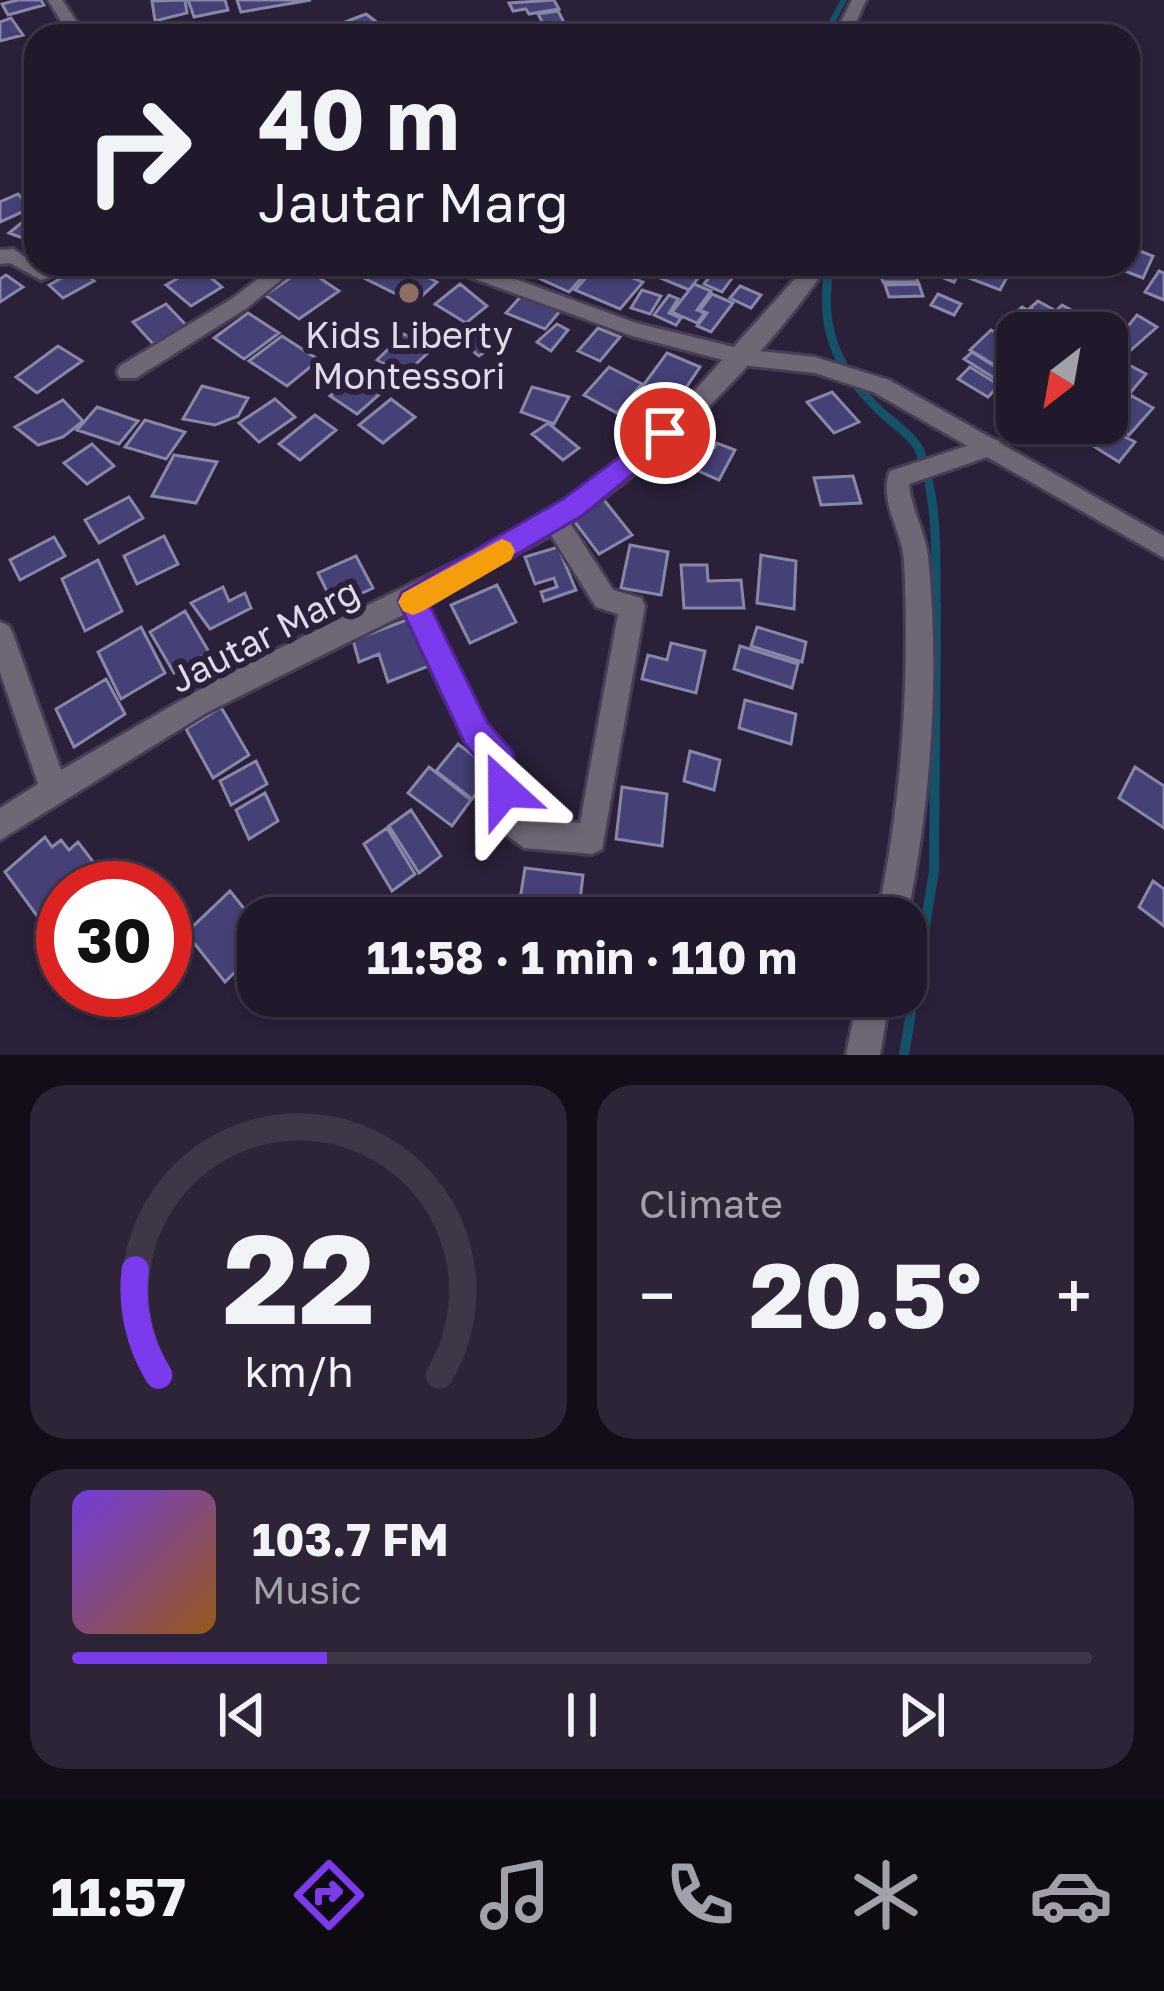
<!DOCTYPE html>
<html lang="en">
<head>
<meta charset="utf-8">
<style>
	:root { --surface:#20182b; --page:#2d2537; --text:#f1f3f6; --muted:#a2a0a9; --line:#3d3747; --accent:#7c3aed }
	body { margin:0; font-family:"Golos Text",sans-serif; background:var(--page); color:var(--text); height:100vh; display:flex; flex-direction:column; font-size:45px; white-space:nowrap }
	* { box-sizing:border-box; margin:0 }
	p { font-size:39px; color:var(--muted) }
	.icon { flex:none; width:66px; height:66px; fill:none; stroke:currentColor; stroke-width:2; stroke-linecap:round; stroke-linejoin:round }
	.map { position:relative; height:1055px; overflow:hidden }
	.drawer { display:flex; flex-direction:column; gap:30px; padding:30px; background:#120d18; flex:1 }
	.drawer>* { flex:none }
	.hud { position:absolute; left:24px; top:24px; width:1116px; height:252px; border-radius:36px; box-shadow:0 3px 9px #0004,0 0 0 3px var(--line); background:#20182b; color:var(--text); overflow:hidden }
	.needle { width:78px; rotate:211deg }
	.tools { position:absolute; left:996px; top:312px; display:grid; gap:24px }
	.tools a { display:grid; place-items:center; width:132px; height:132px; border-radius:24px; background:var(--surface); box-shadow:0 3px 9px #0004,0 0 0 3px var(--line); font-size:60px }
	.speed { position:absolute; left:36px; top:861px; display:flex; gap:24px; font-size:60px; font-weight:700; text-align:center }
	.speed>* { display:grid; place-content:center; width:156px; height:156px; border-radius:50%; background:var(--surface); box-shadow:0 3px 9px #0004,0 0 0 3px var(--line); line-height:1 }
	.speed .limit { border:18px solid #d22; background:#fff; color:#111 }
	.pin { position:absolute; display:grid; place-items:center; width:102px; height:102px; color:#fff; margin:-51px; border:6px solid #fff; border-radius:50%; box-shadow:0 3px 12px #0007 }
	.me { position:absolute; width:132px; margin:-66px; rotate:336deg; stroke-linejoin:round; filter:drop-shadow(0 0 9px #0008) }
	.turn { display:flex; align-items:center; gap:42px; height:252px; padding:0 36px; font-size:54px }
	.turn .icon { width:156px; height:156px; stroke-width:2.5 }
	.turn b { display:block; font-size:84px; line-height:102px }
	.big { font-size:90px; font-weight:700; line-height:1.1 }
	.drawer .tile { flex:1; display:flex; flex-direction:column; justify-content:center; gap:18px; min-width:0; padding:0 42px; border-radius:36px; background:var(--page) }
	.drawer .dial { align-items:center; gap:0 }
	.dial svg { height:312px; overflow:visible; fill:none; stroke:var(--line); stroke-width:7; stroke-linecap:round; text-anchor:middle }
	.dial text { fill:var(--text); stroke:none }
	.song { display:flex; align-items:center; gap:36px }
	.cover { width:144px; height:144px; border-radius:18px; background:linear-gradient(135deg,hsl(260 70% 55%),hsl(30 70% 35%)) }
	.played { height:12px; border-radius:6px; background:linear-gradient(90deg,var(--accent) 25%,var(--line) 25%) }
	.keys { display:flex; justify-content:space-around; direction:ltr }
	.heat { display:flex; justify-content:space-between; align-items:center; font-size:66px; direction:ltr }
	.drawer .tiles { flex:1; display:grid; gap:30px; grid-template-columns:1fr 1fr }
	.tile:last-child { grid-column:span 2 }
	.trip { position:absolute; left:237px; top:897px; width:690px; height:120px; border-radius:36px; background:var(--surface); box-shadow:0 3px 9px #0004,0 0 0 3px var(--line); font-weight:700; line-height:120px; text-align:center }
	.tab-bar { display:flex; height:192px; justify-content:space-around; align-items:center; background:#0d0a11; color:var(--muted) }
	.tab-bar .icon { width:84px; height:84px }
	.tab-bar .on { color:var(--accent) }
	.tab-bar b { font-size:54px; color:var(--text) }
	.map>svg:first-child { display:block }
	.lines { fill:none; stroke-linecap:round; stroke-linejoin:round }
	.stream-far2 { stroke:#135269; stroke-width:6 }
	.stream-far1 { stroke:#135269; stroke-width:9 }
	.stream { stroke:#135269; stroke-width:10 }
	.building { fill:#454177; stroke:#8787a7; stroke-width:3 }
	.minor-casing { stroke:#473e55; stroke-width:6 }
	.tertiary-casing { stroke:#473e55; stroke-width:6 }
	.minor { fill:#6e6775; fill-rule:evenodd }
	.tertiary { fill:#6e6775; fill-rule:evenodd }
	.route { fill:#7c3aed; stroke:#51269a; stroke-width:3 }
	.slow { fill:#f59e0b }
	.education-dot { fill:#8d6e63; stroke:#2a2039; stroke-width:4.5 }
	.labels { text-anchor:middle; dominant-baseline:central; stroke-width:12; stroke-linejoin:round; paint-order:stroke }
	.poi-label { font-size:36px; fill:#dfd9ea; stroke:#2a2039 }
	.street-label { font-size:36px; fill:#dfd9ea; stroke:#2a2039 }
</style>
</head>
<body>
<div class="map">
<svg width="1164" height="1055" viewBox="0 0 1164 1055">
	<rect width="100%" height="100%" fill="#2a2039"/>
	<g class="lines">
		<path class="stream-far2" d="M824,36L844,0"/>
		<path class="stream-far1" d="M830,264C818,326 835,368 881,412C893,423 914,437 920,451C938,499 936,556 936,607"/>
		<path class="stream" d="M904,1055L934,871L936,604"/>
	</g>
	<path class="building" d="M18,0H41L44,5L8,15L2,4Z
		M185,0L187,13L155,21L152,1Z
		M188,0H225L228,10L194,17Z
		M237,0H311L241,12Z
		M554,0L559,9L529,14L526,9L513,11L509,3Z
		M558,11L567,28L547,31L538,14Z
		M366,14L386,29L356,36L340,24Z
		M11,18L23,35L0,41V22Z
		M18,194L31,208L0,222V202Z
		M25,220L36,224V243L9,233Z
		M1129,247L1153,256L1143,278L1107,264H1128Z
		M348,264H401L437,282L414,303L344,268Z
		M552,264H592L593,265L569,292L534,276L544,265Z
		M598,264L643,282L620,309L575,290Z
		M666,264H709L689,290L658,277Z
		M931,264H964L954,282L926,271Z
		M967,264H989L1010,272L1000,290L961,275Z
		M718,266L736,273L722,292L704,284Z
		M198,267L222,287L191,306L166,285Z
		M913,267L918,282H883L878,269Z
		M80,268L94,281L63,298L49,285Z
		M305,268L339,291L299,319L265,295Z
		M1159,271L1164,273V300L1145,292Z
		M6,275L23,287L0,302V279Z
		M460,284L487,306L466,323L435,304Z
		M694,284L711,291L697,310L705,313L697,323L672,312Z
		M919,284L923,296L889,297L885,285Z
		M740,286L761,295L751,308L730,298Z
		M642,290L661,296L650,314L631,308Z
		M712,294L733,303L711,332L697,326L707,313L700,310Z
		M938,294L961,304L954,315L931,305Z
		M522,295L560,311L545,329L506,313Z
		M669,295L678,299L669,313L681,318L676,325L654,315Z
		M1038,301L1056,311L1062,305L1080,315L1067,329L1030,308Z
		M166,304L187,326L153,344L133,322Z
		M1022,307L1057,327L1052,333H1017V338L1000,328Z
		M248,313L279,333L244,359L214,338Z
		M1137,315L1157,327L1131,350L1116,341Z
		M557,324L568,330L551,351L537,342Z
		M598,328L620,337L600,361L578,351Z
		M991,330L1017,345V366L1009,374L970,350Z
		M471,331L492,347L479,356L458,340Z
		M404,334L432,349L404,375L377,360Z
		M282,336L319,360L287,386L249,361Z
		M58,346L82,361L37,393L16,377Z
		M972,352L1010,376L1002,383L964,359Z
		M667,353L700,367L671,410L636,395Z
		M1114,357L1146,374L1126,398L1107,387V365Z
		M609,367L642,384L617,413L584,395Z
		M970,367L999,385L988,397L958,379Z
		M363,369L389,386L357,414L330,396Z
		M202,386L248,398L238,416L215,425L183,419Z
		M532,387L569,397L554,424L521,412Z
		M832,392L859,422L834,433L807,402Z
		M1132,396L1153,408L1129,435L1107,422Z
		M275,399L295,417L259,442L239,423Z
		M391,399L415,417L383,443L359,425Z
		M63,400L83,421L63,437L38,445L15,427Z
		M97,407L138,421L119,444L77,430Z
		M315,415L336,430L300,460L279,444Z
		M145,420L185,432L166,459L125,447Z
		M548,423L579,448L563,460L532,434Z
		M1097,423L1135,442L1119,462L1082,439Z
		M682,435L714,448L717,443L735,450L719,480L669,458Z
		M92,444L114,466L87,484L64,463Z
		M174,455L217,462L196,503L152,496Z
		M853,476L861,503L821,505L814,478Z
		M129,497L143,518L99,543L85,520Z
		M604,500L632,535L599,554L571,517Z
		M164,536L178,564L137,584L124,556Z
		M54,537L65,556L20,580L10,560Z
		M630,545L668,552L661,595L621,588Z
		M558,547L576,590L544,601L541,592L557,587L554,578L535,584L525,557Z
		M761,555L796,561L794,609L757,603Z
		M356,556L373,588L334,606L318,573Z
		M98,560L122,611L85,631L62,579Z
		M681,565H707L708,581L741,580L744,608H684Z
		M497,585L516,622L470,643L451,605Z
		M223,587L229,601L245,593L251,608L210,629L191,603Z
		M185,611L209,652L174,673L150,632Z
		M412,618L429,666L388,682L379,654L359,662L353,640Z
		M141,627L165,673L121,699L98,652Z
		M757,627L806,642L802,662L751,646Z
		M671,643L705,651L696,693L642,679L648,655L667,660Z
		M740,646L798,664L792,688L734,669Z
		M106,679L125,714L74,747L56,709Z
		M745,700L796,714L791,744L739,728Z
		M221,707L249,755L213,778L186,729Z
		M458,744L494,771L472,799L436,771Z
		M690,751L720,760L714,790L684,781Z
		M256,761L267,784L231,805L220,781Z
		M429,767L471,800L452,826L408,793Z
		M1135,767L1164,786V828L1119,798Z
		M622,787L667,794L662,846L616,839Z
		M265,793L278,821L249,839L236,810Z
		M411,810L441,856L419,873L389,826Z
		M387,828L415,874L392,891L364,844Z
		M45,837L52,847L61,840L69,850L78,842L98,868L76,888H63V900L40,920L5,872Z
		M525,868L583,875L578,918L518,912Z
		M1153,881L1164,889V926L1139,907Z
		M230,891L258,926V949L225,982L186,933Z"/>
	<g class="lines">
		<defs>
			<path id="minor" d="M852,0H866L850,36H834Z
				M13,249L36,264H75L72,269L41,280L10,263L0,264V250Z
				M277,264H300L247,308L136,378H120L117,372L120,366L233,298Z
				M808,264H829C760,363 668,454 570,523L613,590L641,598L645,606L602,849L592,854L524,848L496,827L487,768L466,743L405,614L208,712L0,840V808L38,784L0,672V622L9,626L13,634L61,770L223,676L499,541L589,485L680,407ZM551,535L596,607L618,614L580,823L530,819L520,810L511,753L486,723L426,603Z
				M991,438L999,441L1002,447L999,453L909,484C911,509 925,531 928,556C940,675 931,801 907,918L906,921V918H877C902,801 910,680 904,560C902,531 878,500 890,471Z
				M858,996H890L880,1055H846Z"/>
			<path id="tertiary" d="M48,0H62L86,36H70Z
				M444,264H474L636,323L742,349L815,357L889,380L1164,536V558L873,392L815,373L742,365L632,336L447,269Z"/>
		</defs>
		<use href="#minor" class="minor-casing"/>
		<use href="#tertiary" class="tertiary-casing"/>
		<use href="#minor" class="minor"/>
		<use href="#tertiary" class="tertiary"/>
	</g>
	<path class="route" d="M665,423L678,433L674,440L583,515L430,606L487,722L513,752L520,790L515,802L504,806L493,802L486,769L465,744L398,601L402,592L563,499Z"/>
	<path class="slow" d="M502,539L511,543L515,551L511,560L423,611L413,615L403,611L398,602L403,593Z"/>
	<circle class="education-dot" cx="409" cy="293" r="12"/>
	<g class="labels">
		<g class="poi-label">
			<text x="409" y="334">Kids Liberty<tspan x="409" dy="41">Montessori</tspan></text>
		</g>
		<g class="street-label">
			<text transform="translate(264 635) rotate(-27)">Jautar Marg</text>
		</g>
	</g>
</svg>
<div class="tools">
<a><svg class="needle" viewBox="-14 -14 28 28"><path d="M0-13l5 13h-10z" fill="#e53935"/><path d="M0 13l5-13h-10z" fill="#a2a0a9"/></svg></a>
</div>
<div class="speed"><div class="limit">30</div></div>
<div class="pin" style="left:665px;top:433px;background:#d93025"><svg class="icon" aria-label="arrive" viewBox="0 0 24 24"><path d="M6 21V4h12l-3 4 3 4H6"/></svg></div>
<svg class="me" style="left:504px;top:790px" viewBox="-20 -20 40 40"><path d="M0-17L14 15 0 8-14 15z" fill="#7c3aed" stroke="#fff" stroke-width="4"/></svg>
<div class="trip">11:58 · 1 min · 110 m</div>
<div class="hud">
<div class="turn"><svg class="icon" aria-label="right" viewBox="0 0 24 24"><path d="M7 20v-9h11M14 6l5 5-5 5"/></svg><div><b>40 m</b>Jautar Marg</div></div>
</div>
</div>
<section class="drawer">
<div class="tiles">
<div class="tile dial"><svg viewBox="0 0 100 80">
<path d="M14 69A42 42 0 1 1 86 69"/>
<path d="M14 69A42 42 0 0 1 8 42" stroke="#7c3aed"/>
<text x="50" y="56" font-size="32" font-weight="700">22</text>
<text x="50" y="72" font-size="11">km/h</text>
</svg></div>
<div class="tile"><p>Climate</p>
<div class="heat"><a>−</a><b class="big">20.5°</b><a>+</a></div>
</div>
<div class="tile">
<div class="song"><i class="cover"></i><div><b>103.7 FM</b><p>Music</p></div></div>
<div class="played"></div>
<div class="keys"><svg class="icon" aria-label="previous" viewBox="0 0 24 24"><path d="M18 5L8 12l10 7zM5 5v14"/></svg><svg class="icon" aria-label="pause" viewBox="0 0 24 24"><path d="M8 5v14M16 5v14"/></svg><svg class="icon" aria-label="next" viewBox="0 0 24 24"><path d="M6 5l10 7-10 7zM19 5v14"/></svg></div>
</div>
</div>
</section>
<nav class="tab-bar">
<b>11:57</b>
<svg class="icon on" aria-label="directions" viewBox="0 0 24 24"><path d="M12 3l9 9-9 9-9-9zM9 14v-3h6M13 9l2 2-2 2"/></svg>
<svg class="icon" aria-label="music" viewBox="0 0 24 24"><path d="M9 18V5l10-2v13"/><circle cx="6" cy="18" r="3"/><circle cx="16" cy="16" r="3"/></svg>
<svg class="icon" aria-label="phone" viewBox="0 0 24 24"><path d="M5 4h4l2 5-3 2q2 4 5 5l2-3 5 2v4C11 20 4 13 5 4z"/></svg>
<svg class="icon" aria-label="climate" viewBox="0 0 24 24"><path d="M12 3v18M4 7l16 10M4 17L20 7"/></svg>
<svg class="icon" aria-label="car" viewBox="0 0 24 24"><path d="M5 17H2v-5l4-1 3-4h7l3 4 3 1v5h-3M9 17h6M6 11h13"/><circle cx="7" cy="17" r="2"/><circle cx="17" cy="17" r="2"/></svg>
</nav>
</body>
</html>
